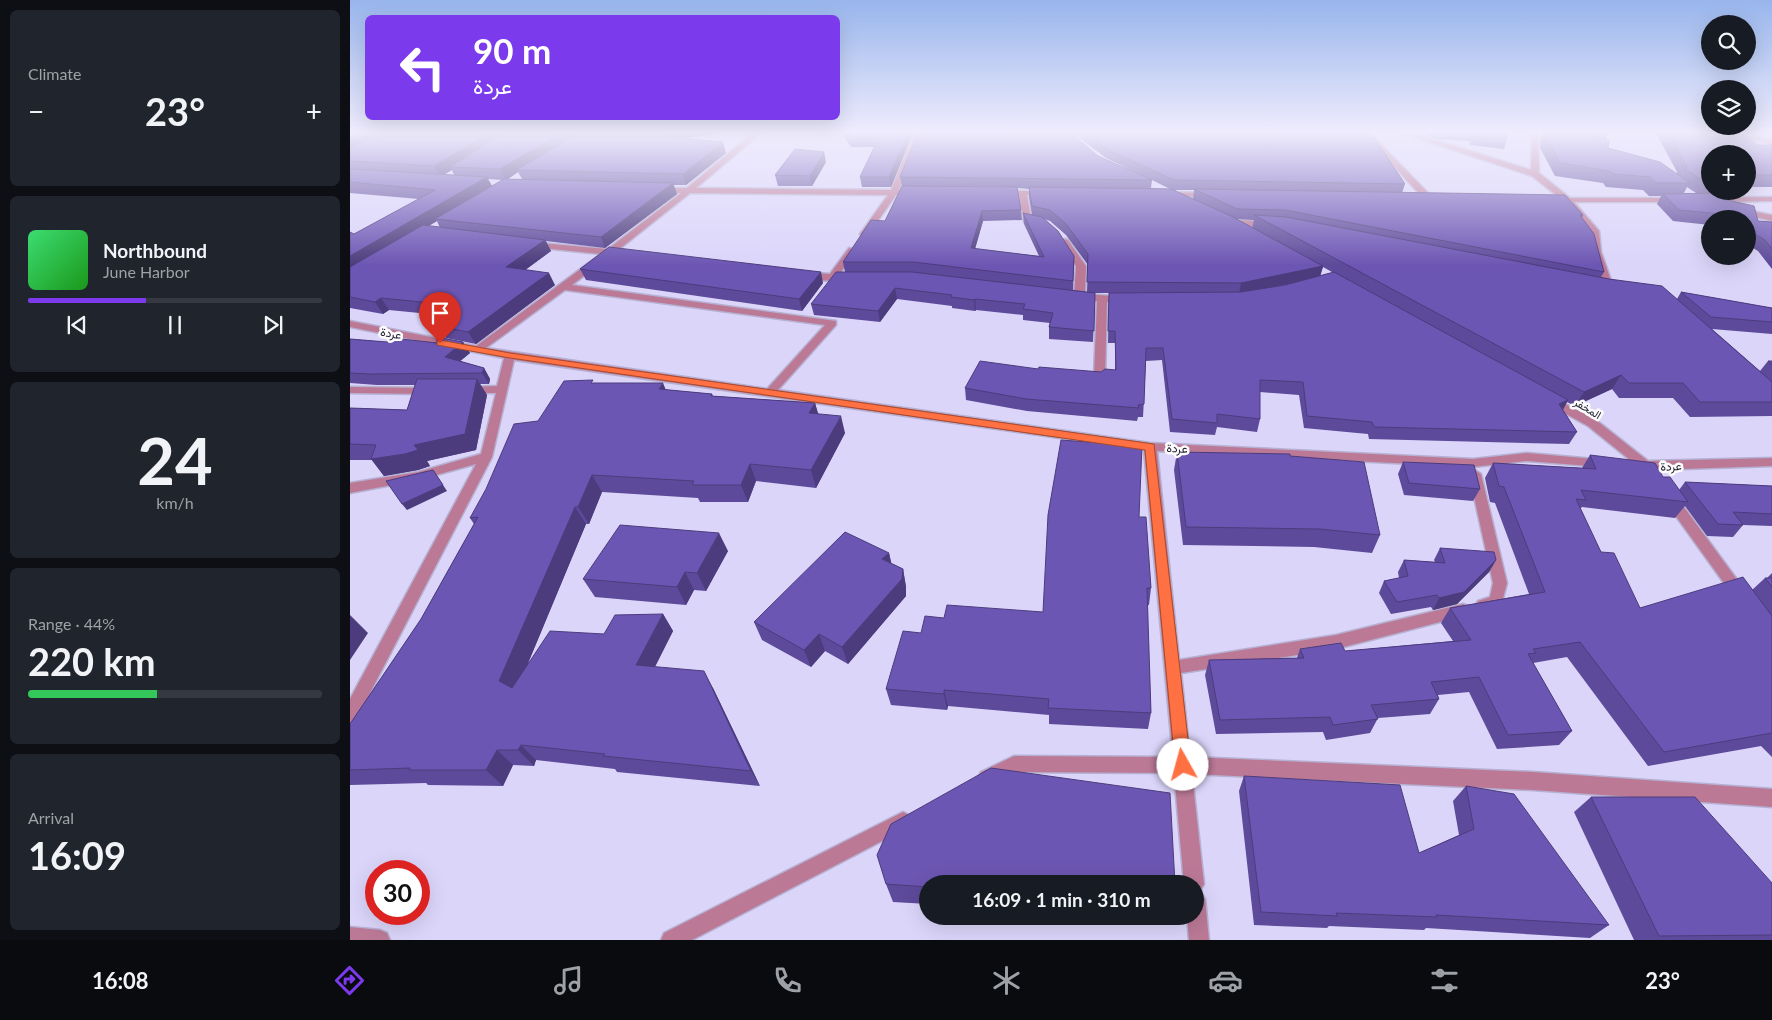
<!DOCTYPE html>
<html lang="en">
<head>
<meta charset="utf-8">
<style>
	:root { --surface:#171b24; --page:#20242c; --text:#f1f3f6; --muted:#9ea1a6; --line:#363941; --accent:#7c3aed }
	body { margin:0; font-family:Lato,Vazirmatn,sans-serif; background:var(--page); color:var(--text); height:100vh; display:flex; flex-direction:column; font-size:19px; white-space:nowrap }
	* { box-sizing:border-box; margin:0 }
	p { font-size:16px; color:var(--muted) }
	.icon { flex:none; width:28px; height:28px; fill:none; stroke:currentColor; stroke-width:2; stroke-linecap:round; stroke-linejoin:round }
	.map { position:relative; flex:1; overflow:hidden }
	.details { display:flex; flex-direction:column; gap:10px; padding:10px; background:#0d0f14; width:350px }
	.details>* { flex:none }
	.banner { position:absolute; left:15px; top:15px; width:475px; height:105px; border-radius:8px; box-shadow:0 5px 20px #0002; background:#7c3aed; color:#fff; overflow:hidden }
	.buttons { position:absolute; left:1351px; top:15px; display:grid; gap:10px }
	.buttons a { display:grid; place-items:center; width:55px; height:55px; border-radius:50%; background:var(--surface); box-shadow:0 5px 20px #0002; font-size:25px }
	.speed { position:absolute; left:15px; top:860px; display:flex; gap:10px; font-size:25px; font-weight:700; text-align:center }
	.speed>* { display:grid; place-content:center; width:65px; height:65px; border-radius:50%; background:var(--surface); box-shadow:0 5px 20px #0002; line-height:1 }
	.speed .limit { border:8px solid #d22; background:#fff; color:#111 }
	.pin { position:absolute; display:grid; place-items:center; width:42px; height:42px; color:#fff; margin:-51px -21px; border-radius:50% 50% 50% 0; rotate:-45deg; box-shadow:0 0 5px #0007 }
	.pin .icon { rotate:45deg }
	.me { position:absolute; width:55px; margin:-28px; rotate:353deg; stroke-linejoin:round; filter:drop-shadow(0 0 4px #0008) }
	.turn { display:flex; align-items:center; gap:18px; height:105px; padding:0 25px; font-size:22px }
	.turn .icon { width:65px; height:65px; stroke-width:2.5 }
	.turn b { display:block; font-size:35px; line-height:42px }
	.big { font-size:38px; font-weight:700; line-height:1.1 }
	.details .tile { flex:1; display:flex; flex-direction:column; justify-content:center; gap:8px; min-width:0; padding:0 18px; border-radius:8px; background:var(--page) }
	.details .dial { align-items:center; gap:0 }
	.dial b { font-size:65px; line-height:1 }
	.song { display:flex; align-items:center; gap:15px }
	.cover { width:60px; height:60px; border-radius:8px; background:linear-gradient(135deg,hsl(140 70% 55%),hsl(120 70% 35%)) }
	.played { height:5px; border-radius:2px; background:linear-gradient(90deg,var(--accent) 40%,var(--line) 40%) }
	.keys { display:flex; justify-content:space-around; direction:ltr }
	.heat { display:flex; justify-content:space-between; align-items:center; font-size:28px; direction:ltr }
	.charge { height:8px; border-radius:4px; background:linear-gradient(90deg,#34c759 44%,var(--line) 0) }
	.trip { position:absolute; left:569px; top:875px; width:285px; height:50px; border-radius:25px; background:var(--surface); box-shadow:0 5px 20px #0002; font-weight:700; line-height:50px; text-align:center }
	.tab-bar { display:flex; height:80px; justify-content:space-around; align-items:center; background:#090b0e; color:var(--muted) }
	.tab-bar .icon { width:35px; height:35px }
	.tab-bar .on { color:var(--accent) }
	.tab-bar b { font-size:22px; color:var(--text) }
	main { display:flex; flex:1; min-height:0 }
	.map>svg:first-child { display:block }
	.lines { fill:none; stroke-linecap:round; stroke-linejoin:round }
	.minor-casing { stroke:#b6b1d2; stroke-width:3 }
	.minor { fill:#bb7996; fill-rule:evenodd }
	.wall { fill:#5d4a9a; fill-rule:evenodd }
	.shaded-wall { fill:#4c3c7d }
	.building { fill:#6c56b3; stroke:#4c3c7d }
	.route { fill:#ff7043; stroke:#a6492c }
	.labels { text-anchor:middle; dominant-baseline:central; stroke-width:5; stroke-linejoin:round; paint-order:stroke }
	.far-street-label { font-size:11px; fill:#242132; stroke:#fcfcfc }
	.street-label { font-size:12px; fill:#242132; stroke:#fcfcfc }
</style>
</head>
<body>
<main>
<section class="details">
<div class="tile"><p>Climate</p>
<div class="heat"><a>−</a><b class="big">23°</b><a>+</a></div>
</div>
<div class="tile">
<div class="song"><i class="cover"></i><div><b>Northbound</b><p>June Harbor</p></div></div>
<div class="played"></div>
<div class="keys"><svg class="icon" aria-label="previous" viewBox="0 0 24 24"><path d="M18 5L8 12l10 7zM5 5v14"/></svg><svg class="icon" aria-label="pause" viewBox="0 0 24 24"><path d="M8 5v14M16 5v14"/></svg><svg class="icon" aria-label="next" viewBox="0 0 24 24"><path d="M6 5l10 7-10 7zM19 5v14"/></svg></div>
</div>
<div class="tile dial"><b>24</b><p>km/h</p></div>
<div class="tile"><p>Range · 44%</p><b class="big">220 km</b><div class="charge"></div></div>
<div class="tile"><p>Arrival</p><b class="big">16:09</b></div>
</section>
<div class="map">
<svg width="1422" height="940" viewBox="0 0 1422 940">
	<rect width="100%" height="100%" fill="#dbd5fa"/>
	<g class="lines">
		<defs>
			<path id="minor" d="M403,133H411L346,188L541,190L564,133H571L549,190L565,191L569,193L565,195H546L517,236L514,237L510,234L538,195L340,193L268,250L272,251V255H261L222,285L486,321V325L428,390L800,443L1123,459L1177,453L1256,460L1258,463L1256,466L1252,467L1177,461L1123,467L807,451L829,660L986,635L1113,604L1118,606L1120,610L1118,614L1113,616L986,649L831,673L840,757L1183,772L1422,789V807L1183,790L842,774L854,884L850,891L855,899L859,940H839L837,916H845V884H834L824,773L665,772L637,787L631,784L628,778L631,772L664,756L823,757L794,450L164,360L142,457L6,720L0,723V699L126,464L68,480L0,493V483L68,472L131,454L146,393H117L111,390L117,387L147,386L154,358L0,327V321L126,346L251,254L182,247L179,246V242L258,249L331,193L310,192H307V188H337ZM215,290L475,325L417,389L136,348Z
				M1013,133H1020L1081,196V200H1075Z
				M1051,133H1063L1181,170L1182,133H1188L1189,173L1220,198H1325L1329,200L1325,202H1224L1249,231L1251,252L1264,289L1259,292L1254,289L1243,252L1241,231L1216,202H1199V198H1210L1182,176Z
				M1361,133H1381L1422,140V144Z
				M649,191H698L699,193L695,195H677L681,218L691,220V224L674,222L669,195H652L648,193Z
				M814,192L860,193L864,195L860,197L817,196L813,194Z
				M1422,197V201L1360,202L1356,200L1360,198Z
				M1386,208L1422,215V221L1386,212Z
				M883,220L918,221L922,224L918,227L880,225L879,223Z
				M715,239L718,240L736,266L735,294L776,297L781,300L776,303L757,302L755,379L749,382L737,380L736,378L737,376L744,375L747,301L729,300L724,297L726,266L711,242Z
				M499,248L506,250L489,275L500,276V280C491,282 458,281 450,275L455,272L480,274Z
				M0,387L80,388L86,391L80,394L0,393Z
				M1200,396L1246,420L1298,461L1422,458V466L1303,470L1298,472L1286,469L1285,464L1238,426L1196,403L1194,400L1196,397Z
				M1125,470L1131,474L1157,583L1151,606L1133,611L1128,609L1126,605L1128,601L1140,597L1143,583L1119,474Z
				M1320,493L1325,495L1394,589L1396,593L1394,597L1389,599L1384,597L1315,501L1314,498L1315,495Z
				M553,812L559,815L562,821L559,827L342,940H311L314,933Z
				M0,927L30,930L37,933L40,940H0Z"/>
		</defs>
		<use href="#minor" class="minor-casing"/>
		<use href="#minor" class="minor"/>
	</g>
	<path class="wall" d="M0,133H369L332,139L376,153L336,185H323L327,194L255,248L196,241L201,251L175,270L205,285L126,344L96,338L88,326L90,315L39,310L33,314L0,308V232L4,234L69,199L0,193ZM102,170L104,175L94,174ZM168,172L172,179H158ZM138,179L152,180L142,186ZM87,221L90,228L78,226Z
		M492,133H563L541,187H512L510,177L525,147H501Z
		M723,133H1021L1055,184L1052,193L1233,215L1232,218L1254,272L1251,277L1327,299L1331,292L1422,308V334L1362,329L1410,371L1418,361H1422V416L1340,417L1323,398H1269L1262,389L1225,406L1217,402L1213,410L1227,432L1219,444L1019,439L1018,434L954,428L949,395L910,392V419L907,432L867,427L865,435L820,432L812,360L796,361L793,417H788L787,421L677,411L616,400L615,388L688,369L751,372L765,370V343H758L759,293H745L743,342L699,339V327L700,323L673,320V315L626,310L625,311L602,308V306L547,299L530,322L464,315L461,304L495,272L493,262L535,221L552,186L550,177L748,156L787,173L756,158ZM802,180L820,189L801,188ZM667,188L679,189V197L682,215L673,213L674,224L689,256L625,249L633,221L672,220L671,210ZM824,190H844L843,199ZM694,219L700,221L716,235L738,265L737,292L723,290L724,256ZM886,219L904,220L902,228ZM973,267L982,272L983,273L970,276Z
		M1071,133H1156L1157,139L1154,149L1120,145L1119,141L1087,139Z
		M1193,133H1257L1256,140L1258,148L1326,174L1327,172L1306,133H1355L1358,137L1408,145H1422V187H1398V154H1360V191H1390L1387,196H1372L1373,199L1408,221L1422,222V269L1408,251L1398,245V219H1360V225L1323,221L1307,204L1311,196H1299L1293,190L1256,187L1253,183L1205,176L1190,148V140ZM1337,187L1346,193H1334Z
		M476,162L462,186H428L425,175Z
		M230,269L473,283L452,311L236,280Z
		M0,339L37,342H113L120,353L110,361L134,368L140,379L139,384H130L137,395L126,450L77,461L80,466L68,470L34,476L22,460H0V408L57,410L65,385H27L0,383Z
		M245,383L362,394L363,396L465,403L468,414L495,433L466,488L406,481L398,502H350L348,498L252,492L239,524H236L178,663L254,634L313,614L323,631L305,667L363,688L410,786L267,772L265,769L186,760L184,766L163,765L153,786L78,785L76,783L0,785V724L71,619L124,524L120,518L188,421Z
		M827,452L940,456L1030,535L1022,553L964,547L833,545L824,470Z
		M1240,455L1313,477L1329,490L1335,482L1422,486V526L1393,525L1383,537L1357,536L1335,506L1325,518L1232,507L1230,509L1251,552L1290,608L1402,590L1415,578H1417L1422,573V757L1411,746L1298,766L1217,657L1183,663L1222,731L1209,745L1147,749L1119,692L1088,695L1089,699L1080,714L1028,718L1020,733L976,740L973,732L866,734L855,675L859,660L947,658L950,649L995,651L1103,641L1091,623L1100,608L1179,594L1145,503L1140,502L1135,478L1143,463L1232,468Z
		M1053,462L1130,489L1123,501L1054,495L1048,474Z
		M789,517L801,588L799,605H797L801,713L798,729L699,724V715L598,706L597,710L541,705L536,689L571,633L693,612Z
		M1090,548L1146,560L1139,572L1107,604L1083,610L1081,607L1041,614L1029,593L1034,581L1049,578L1048,572L1054,560L1085,562L1084,560Z
		M378,551L356,591L344,590L336,605L245,597L233,579Z
		M539,553L541,563L553,569L556,587V596L498,664L475,651L461,667L412,640L404,622Z
		M894,776L1069,853L1109,835L1103,801L1116,786L1259,925L1240,938L1076,928L1074,930L979,926L977,928L904,925L889,791Z
		M1241,797L1422,883V940H1284L1224,812Z
		M536,884H578V904L543,902Z
		M723,916H824L822,924Z"/>
	<path class="shaded-wall" d="M14,133H40L0,154V140Z
		M139,133H161L100,167L102,170L90,177L84,166Z
		M211,133H233L167,170L168,172L156,180L150,169Z
		M319,133H369L322,140L319,137Z
		M558,133H563L541,187L539,177Z
		M373,142L376,153L336,185L333,174Z
		M474,152L476,162L462,186L460,176Z
		M137,177L143,188L85,219L87,221L0,273V256Z
		M323,183L327,194L255,248L251,237Z
		M632,211L633,221L622,259L621,248Z
		M195,240L201,251L163,279L156,267Z
		M973,266L970,277L889,294L891,283Z
		M471,272L473,283L452,311L449,299Z
		M199,273L205,285L126,344L118,332Z
		M545,288L547,299L530,322L528,311Z
		M31,298L39,310L33,314L25,302Z
		M625,299L626,310L625,311L624,300Z
		M113,342L120,353L102,368L95,357Z
		M134,368L140,379L139,384L132,373Z
		M1271,375L1262,389L1225,406L1234,392Z
		M127,379L137,395L126,450L77,461L80,466L68,470L34,476L21,459L64,445Z
		M313,383L320,400L309,389Z
		M1218,400L1211,413L1209,404Z
		M465,403L470,420L459,413Z
		M491,416L495,433L466,488L461,470Z
		M400,464L406,481L398,502L391,485Z
		M83,470L97,491L57,510L52,504Z
		M242,475L252,492L239,524L228,507Z
		M225,507L236,524L164,697L149,681Z
		M369,533L378,551L356,591L347,573Z
		M539,553L543,570L532,559Z
		M1146,560L1139,572L1107,604L1083,610L1089,598Z
		M553,569L556,587V596L498,664L492,647Z
		M335,572L344,590L336,605L327,587Z
		M313,614L323,631L297,682L286,665Z
		M0,615L18,633L0,660Z
		M469,634L475,651L461,667L454,650Z
		M354,671L363,688L410,786L401,771Z
		M594,690L598,706L597,710L594,694Z
		M171,745L186,760L184,766L168,750Z
		M147,750L163,765L153,786L136,770Z"/>
	<path class="building" d="M0,133H14L0,140Z
		M30,133H139L84,166L0,161V148Z
		M154,133H211L150,169L100,167Z
		M228,133H319V137L373,142L333,174L167,170Z
		M497,133H558L539,177H510L529,137H499Z
		M568,133H721L748,156L802,180L550,177Z
		M736,133H1021L1055,184L824,180L756,149Z
		M1123,133H1156L1157,139L1123,136Z
		M1195,133H1239L1259,141L1258,148L1310,162L1340,183H1306L1300,177L1263,174L1259,171L1210,163L1195,136Z
		M1240,133H1257L1256,140Z
		M1318,133H1355L1358,137H1394L1408,145H1422V175H1398V154H1360V184H1357L1331,166L1337,167Z
		M445,149L474,152L460,176L425,175Z
		M0,169L137,177L0,256V232L4,234L85,190L0,182Z
		M154,179L323,183L251,237L85,219Z
		M552,186L667,187L671,210L632,211L621,248L694,257L673,213L692,217L708,231L724,256L723,281L563,262H493L521,220L535,221Z
		M679,187L821,189L881,216L973,266L891,283L737,282L738,254L716,224L700,210L682,206Z
		M844,189L1215,195L1233,215H1230L1244,234L1254,272L935,210L887,209Z
		M1372,193L1373,199L1404,206L1408,221L1422,222V249L1415,240L1398,230V219H1378L1370,214L1329,210L1313,194Z
		M904,215L936,217L1259,279L1312,286L1422,382V402H1350L1333,383H1279L1271,375L1234,392Z
		M73,225L195,240L156,267L199,273L118,332L88,326L92,304L31,298L25,302L0,297V267Z
		M259,247L471,272L449,299L230,269Z
		M486,272H562L745,293L744,331L699,327L703,313L673,309L675,304L625,299L624,300L601,297L602,295L545,288L528,311L461,304Z
		M984,272L1218,400L1209,404L1227,432L1024,427L1022,422L957,416L953,382L910,380V419L867,414V423L822,419L813,348H796L794,404L788,405L789,408L676,399L615,388L630,361L688,369L689,367L751,372L755,369L766,370L765,331H758L759,293L891,292L935,285Z
		M1331,292L1422,308V322L1361,317Z
		M87,337L113,342L95,357L134,368L132,373L19,374L0,373V339L37,342L43,338L87,343Z
		M1418,361H1422V365Z
		M67,379H127L115,434L64,445L68,450L55,454L21,459L26,445L0,444V408L57,410Z
		M243,380L241,383H313L309,389L362,394L361,396L465,403L459,413L491,416L461,470L400,464L391,485H342L344,481L242,475L228,507H225L149,681L162,688L200,631L254,634L265,615L313,614L286,665L354,671L401,771L253,756L255,754L171,745L168,750H147L136,770H59L60,768L0,770V724L71,619L128,517L120,518L136,489L164,424L188,421L214,381Z
		M711,440L792,446L789,517H796L801,588H797L801,713L698,708L699,699L594,690V694L536,689L553,631L571,633L575,616L594,618L597,605L693,612L698,515Z
		M827,452L940,454V456L1014,462L1030,535L970,529L836,527Z
		M1240,455L1305,463L1313,477H1320L1338,502L1231,490L1236,500L1226,499L1251,552L1264,553L1290,608L1393,577L1422,616V733L1314,752L1230,642L1183,649L1186,653L1178,654L1222,731L1158,735L1129,677L1081,682L1089,699L1021,705L1028,719L983,725L980,717L870,720L859,660L954,658L950,649L991,643L995,651L1121,640L1100,608L1195,592L1154,487L1149,486L1143,463L1246,469Z
		M1053,462L1124,465L1130,489L1059,483Z
		M83,470L93,485L52,504L36,481Z
		M1335,482L1422,486V514L1383,512L1393,525L1368,524Z
		M270,525L369,533L347,573L335,572L327,587L233,579Z
		M495,532L539,553L532,559L553,569L552,579L492,647L469,634L454,650L404,622Z
		M1090,548L1144,552L1146,560L1114,592L1089,598L1087,595L1047,602L1034,581L1058,576L1054,560L1095,563Z
		M1415,578H1422V587Z
		M641,768L820,793L825,884H578V887L536,884L527,855L541,824Z
		M894,776L1050,785L1069,853L1124,829L1116,786L1164,794L1259,925L1086,915L1087,917L986,913L987,916L911,912Z
		M1241,797H1345L1422,883V935L1309,936Z"/>
	<linearGradient id="sky" x2="0" y2="1"><stop stop-color="#98b5ec"/><stop offset="0.5" stop-color="#efecfd"/><stop offset="1" stop-color="#efecfd" stop-opacity="0"/></linearGradient>
	<rect width="1422" height="265" fill="url(#sky)"/>
	<path class="route" d="M90,340L160,353L804,444L841,765L839,770L833,772L828,770L825,765L795,450L160,358L87,345V341Z"/>
	<g class="labels">
		<g class="far-street-label">
			<text transform="translate(1238 408) rotate(31)">المخفر</text>
		</g>
		<g class="street-label">
			<text transform="translate(41 333) rotate(11)">عردة</text>
			<text transform="translate(827 448) rotate(3)">عردة</text>
			<text transform="translate(1321 466) rotate(-2)">عردة</text>
		</g>
	</g>
</svg>
<div class="buttons">
<a><svg class="icon" aria-label="search" viewBox="0 0 24 24"><circle cx="10" cy="10" r="6"/><path d="M15 15l6 6"/></svg></a>
<a><svg class="icon" aria-label="layers" viewBox="0 0 24 24"><path d="M12 4l9 5-9 5-9-5zM3 14l9 5 9-5"/></svg></a>
<a>+</a>
<a>−</a>
</div>
<div class="speed"><div class="limit">30</div></div>
<div class="pin" style="left:90px;top:343px;background:#d93025"><svg class="icon" aria-label="arrive" viewBox="0 0 24 24"><path d="M6 21V4h12l-3 4 3 4H6"/></svg></div>
<svg class="me" style="left:833px;top:765px" viewBox="-20 -20 40 40"><circle r="19" fill="#fff"/><path d="M0-13L10 11 0 6-10 11z" fill="#ff7043"/></svg>
<div class="trip">16:09 · 1 min · 310 m</div>
<div class="banner">
<div class="turn"><svg class="icon" aria-label="left" viewBox="0 0 24 24"><path d="M17 20v-9H6M10 6l-5 5 5 5"/></svg><div><b>90 m</b>عردة</div></div>
</div>
</div>
</main>
<nav class="tab-bar">
<b>16:08</b>
<svg class="icon on" aria-label="directions" viewBox="0 0 24 24"><path d="M12 3l9 9-9 9-9-9zM9 14v-3h6M13 9l2 2-2 2"/></svg>
<svg class="icon" aria-label="music" viewBox="0 0 24 24"><path d="M9 18V5l10-2v13"/><circle cx="6" cy="18" r="3"/><circle cx="16" cy="16" r="3"/></svg>
<svg class="icon" aria-label="phone" viewBox="0 0 24 24"><path d="M5 4h4l2 5-3 2q2 4 5 5l2-3 5 2v4C11 20 4 13 5 4z"/></svg>
<svg class="icon" aria-label="climate" viewBox="0 0 24 24"><path d="M12 3v18M4 7l16 10M4 17L20 7"/></svg>
<svg class="icon" aria-label="car" viewBox="0 0 24 24"><path d="M5 17H2v-5l4-1 3-4h7l3 4 3 1v5h-3M9 17h6M6 11h13"/><circle cx="7" cy="17" r="2"/><circle cx="17" cy="17" r="2"/></svg>
<svg class="icon" aria-label="filters" viewBox="0 0 24 24"><path d="M4 7h16M4 17h16"/><circle cx="9" cy="7" r="2"/><circle cx="15" cy="17" r="2"/></svg>
<b>23°</b>
</nav>
</body>
</html>
